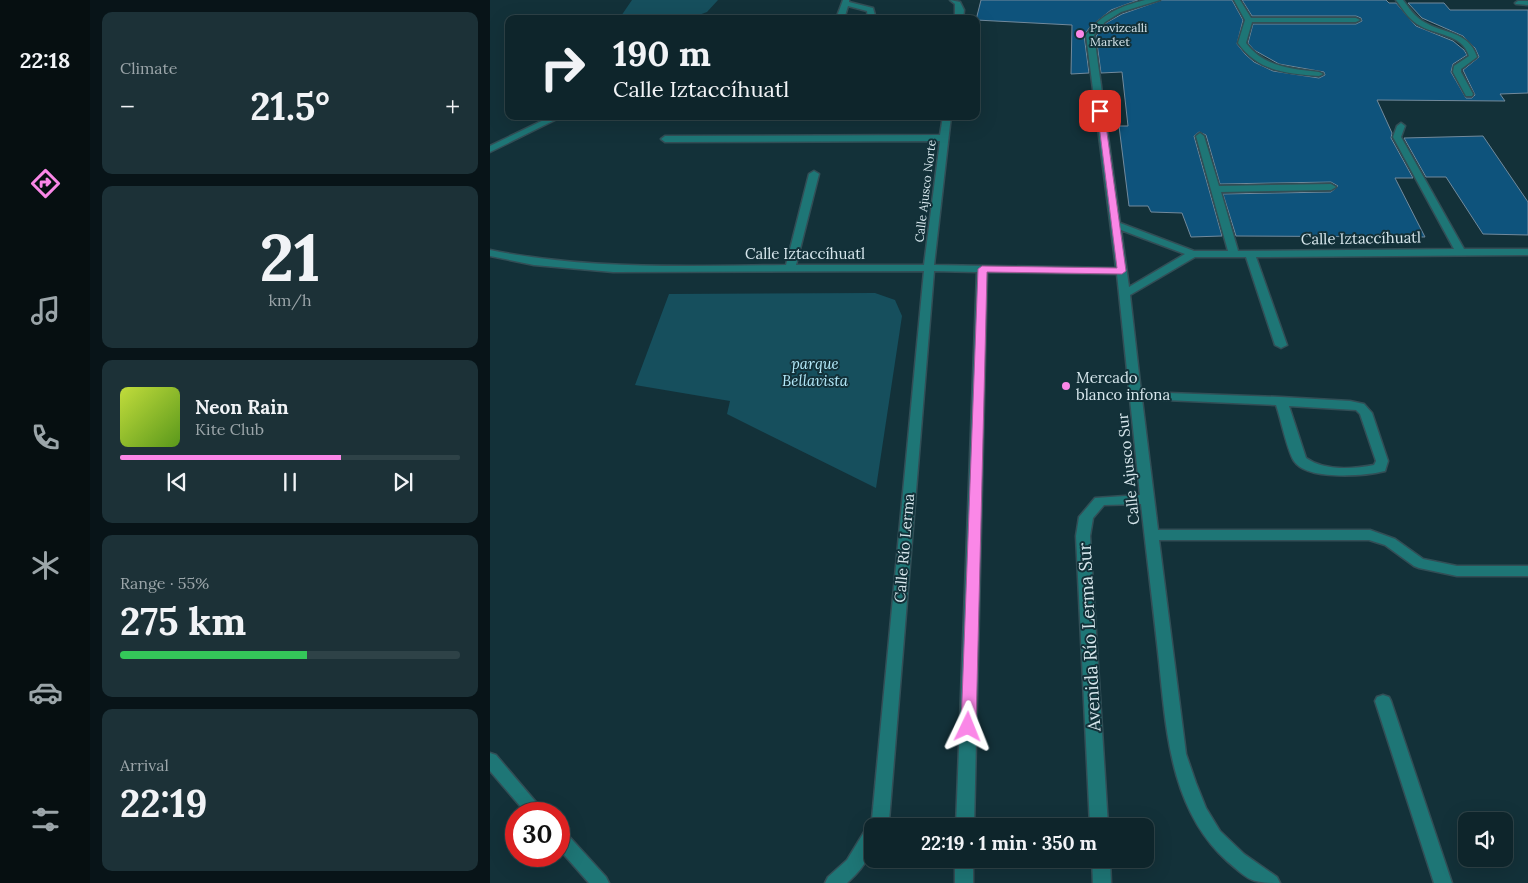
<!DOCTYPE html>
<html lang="en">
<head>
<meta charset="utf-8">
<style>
	:root { --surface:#0e252b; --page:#1c3137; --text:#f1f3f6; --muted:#9ba5a9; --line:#2e4247; --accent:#fa87e7 }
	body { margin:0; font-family:Lora,serif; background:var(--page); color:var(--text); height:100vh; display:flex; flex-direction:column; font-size:19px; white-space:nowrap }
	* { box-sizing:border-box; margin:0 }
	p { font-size:16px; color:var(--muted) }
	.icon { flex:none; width:28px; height:28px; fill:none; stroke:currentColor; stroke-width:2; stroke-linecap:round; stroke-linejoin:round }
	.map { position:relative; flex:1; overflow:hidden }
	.panel { display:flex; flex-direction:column; gap:12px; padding:12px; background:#081418; width:400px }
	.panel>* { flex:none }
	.banner { position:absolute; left:15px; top:15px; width:475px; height:105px; border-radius:10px; box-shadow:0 5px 20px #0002,0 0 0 1px var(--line); background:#0e252b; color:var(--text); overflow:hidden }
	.fabs { position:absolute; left:968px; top:812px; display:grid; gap:10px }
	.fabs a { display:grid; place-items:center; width:55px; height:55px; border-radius:10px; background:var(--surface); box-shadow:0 5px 20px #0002,0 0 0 1px var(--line); font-size:25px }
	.speed { position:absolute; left:15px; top:802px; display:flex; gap:10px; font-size:25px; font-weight:700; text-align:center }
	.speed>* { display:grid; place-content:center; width:65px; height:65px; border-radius:50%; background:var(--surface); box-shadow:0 5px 20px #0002,0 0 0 1px var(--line); line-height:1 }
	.speed .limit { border:8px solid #d22; background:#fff; color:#111 }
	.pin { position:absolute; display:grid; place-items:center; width:42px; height:42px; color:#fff; margin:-21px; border-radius:10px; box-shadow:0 2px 8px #0006 }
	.me { position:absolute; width:55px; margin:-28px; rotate:2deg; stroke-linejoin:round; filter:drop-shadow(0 0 4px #0008) }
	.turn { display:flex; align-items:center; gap:18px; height:105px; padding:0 25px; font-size:22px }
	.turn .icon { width:65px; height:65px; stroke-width:2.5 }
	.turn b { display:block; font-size:35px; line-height:42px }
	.big { font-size:38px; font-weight:700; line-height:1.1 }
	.panel .widget { flex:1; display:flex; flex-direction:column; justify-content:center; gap:8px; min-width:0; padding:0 18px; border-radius:10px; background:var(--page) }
	.panel .dial { align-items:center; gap:0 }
	.dial b { font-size:65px; line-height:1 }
	.song { display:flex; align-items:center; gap:15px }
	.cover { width:60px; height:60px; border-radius:8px; background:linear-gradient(135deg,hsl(70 70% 55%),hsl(90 70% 35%)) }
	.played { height:5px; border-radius:2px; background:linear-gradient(90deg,var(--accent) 65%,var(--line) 65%) }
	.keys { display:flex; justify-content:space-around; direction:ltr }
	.heat { display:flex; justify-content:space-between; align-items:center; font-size:28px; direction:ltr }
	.charge { height:8px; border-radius:4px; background:linear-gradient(90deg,#34c759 55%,var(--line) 0) }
	.trip { position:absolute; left:374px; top:818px; width:290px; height:50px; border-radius:10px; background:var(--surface); box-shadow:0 5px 20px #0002,0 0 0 1px var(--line); font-weight:700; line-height:50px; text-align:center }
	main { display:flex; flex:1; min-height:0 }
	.dock { display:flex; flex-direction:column; width:90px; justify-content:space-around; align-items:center; background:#060f11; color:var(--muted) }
	.dock .icon { width:35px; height:35px }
	.dock .current { color:var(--accent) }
	.dock b { font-size:22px; color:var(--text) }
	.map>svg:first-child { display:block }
	.green { fill:#164f5d }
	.building { fill:#0e537c; stroke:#728a9c }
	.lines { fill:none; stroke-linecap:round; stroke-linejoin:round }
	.minor-casing { stroke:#324e56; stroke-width:3 }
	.minor { fill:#1e7676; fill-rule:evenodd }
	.route { fill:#fa87e7; stroke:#a25896 }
	.poi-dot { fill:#fa87e7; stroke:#133139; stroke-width:2 }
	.labels { text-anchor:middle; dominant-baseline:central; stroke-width:4; stroke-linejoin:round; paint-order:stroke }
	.far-poi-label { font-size:12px; fill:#d6e6ec; stroke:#133139; text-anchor:start }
	.far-street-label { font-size:12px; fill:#d6e6ec; stroke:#133139 }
	.street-label { font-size:15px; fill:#d6e6ec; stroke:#133139 }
	.park-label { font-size:15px; font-style:italic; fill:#b4e9f9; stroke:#133139 }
	.poi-label { font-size:15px; fill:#d6e6ec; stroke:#133139; text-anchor:start }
	.near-street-label { font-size:18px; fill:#d6e6ec; stroke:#133139 }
</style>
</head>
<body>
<main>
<nav class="dock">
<b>22:18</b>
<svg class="icon current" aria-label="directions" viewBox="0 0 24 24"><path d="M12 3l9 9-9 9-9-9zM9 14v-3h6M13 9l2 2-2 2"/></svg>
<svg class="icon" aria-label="music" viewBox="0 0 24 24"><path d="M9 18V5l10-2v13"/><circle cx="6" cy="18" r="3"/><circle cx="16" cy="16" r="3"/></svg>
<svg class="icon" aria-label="phone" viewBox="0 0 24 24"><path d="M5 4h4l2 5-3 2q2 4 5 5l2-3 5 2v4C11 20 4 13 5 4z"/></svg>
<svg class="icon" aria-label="climate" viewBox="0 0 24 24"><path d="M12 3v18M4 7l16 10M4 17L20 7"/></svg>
<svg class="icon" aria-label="car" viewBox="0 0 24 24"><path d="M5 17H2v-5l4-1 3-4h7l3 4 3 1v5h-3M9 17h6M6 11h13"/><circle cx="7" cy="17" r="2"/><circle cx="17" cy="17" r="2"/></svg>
<svg class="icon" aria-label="filters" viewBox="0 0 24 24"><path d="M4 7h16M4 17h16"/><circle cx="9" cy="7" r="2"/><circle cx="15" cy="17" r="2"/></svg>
</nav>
<section class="panel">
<div class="widget"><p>Climate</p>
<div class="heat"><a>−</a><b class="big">21.5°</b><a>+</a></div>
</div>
<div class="widget dial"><b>21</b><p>km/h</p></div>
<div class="widget">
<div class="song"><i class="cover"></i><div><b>Neon Rain</b><p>Kite Club</p></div></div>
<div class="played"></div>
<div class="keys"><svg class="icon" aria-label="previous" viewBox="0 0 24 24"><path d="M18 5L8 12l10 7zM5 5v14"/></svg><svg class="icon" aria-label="pause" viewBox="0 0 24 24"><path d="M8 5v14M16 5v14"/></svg><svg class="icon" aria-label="next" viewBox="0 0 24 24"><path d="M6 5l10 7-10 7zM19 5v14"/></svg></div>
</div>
<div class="widget"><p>Range · 55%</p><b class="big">275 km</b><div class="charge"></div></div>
<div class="widget"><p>Arrival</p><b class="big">22:19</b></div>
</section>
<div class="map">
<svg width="1038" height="883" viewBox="0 0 1038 883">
	<rect width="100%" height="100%" fill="#133139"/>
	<path class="green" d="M142,0H228L217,12L198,19H129Z
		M385,293L405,300L412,316L386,488L237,414L240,401L145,385L179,294Z"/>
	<path class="building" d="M491,0H648L621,10L600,27L594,35L599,73L581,74L582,25L486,20Z
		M672,0H742L753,20L747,44L755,54L764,62L783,71L829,78L835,75L834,72L789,64L764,50L758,43L763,24H866L872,21L871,18L866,16H762L752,0H896L899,3H906L926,26L963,41L974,50L977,55L963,64L961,72L976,98H982L985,95L973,70L989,57L985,48L973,36L932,18L918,3H954L960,10H1038V93L1010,94L1015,101L887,100L902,133L901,138L923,178H905L935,237L746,236L733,194L841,192L848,186L841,182L730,184L716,135L709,132L704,136L732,236L701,237L692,213L661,212L658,206H639L629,126H638L632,72L611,73L606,36L616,23L632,14Z
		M993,136L1038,202V235L993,234L956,177H936L914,138Z"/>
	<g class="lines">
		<defs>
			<path id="minor" d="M353,0H359V2L383,8L386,19H378L377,11L358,6L354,19H346Z
				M460,0L470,2L474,10L473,19H465V4Z
				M655,0H670L631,12L615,22L604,35L630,223L704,251H738L706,136L710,133L714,136L729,186L841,184L846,187L841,190L731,192L748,251L964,249L903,137L907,126L911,123L915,126L911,137L974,249H1038V255L766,257L797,345L791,348L785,345L756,257H705L640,295L651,392L791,397L860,401L874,404L882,413L898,461L895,471C875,476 817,481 804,461C797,450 791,419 786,405L652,399L668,530H880L905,539L933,559L967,566H1038V576H967L929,568L924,566L895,545L879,540H669L696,754L706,783L716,808L730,831L754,854L787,877L790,883C760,883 759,880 737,861C676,806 676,719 667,643C662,596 656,550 651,504L614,505L603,518L600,536L618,826H600L586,536L589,517L605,498L650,495L627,274L497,272L484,826H466L487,272L444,271L399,821L396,826H382C382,854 378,864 357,883H335L338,877L357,860L382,819L434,271L123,272L44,265L0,256V250C98,270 196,266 296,265L319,174L324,171L329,174L306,265H434L450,141L175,142L171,139L175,136L450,135L453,116H461L444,265L626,268L596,35C611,14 631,6 655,0ZM631,230L695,254L639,287ZM799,406L866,410L870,414L886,461L884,465C863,469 834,471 816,458Z
				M744,0H750L761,18H866L870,20L866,22H762L756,43C774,67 801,69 829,72L833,74L829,76C796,73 769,72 748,43L755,20Z
				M906,0H913C919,8 925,17 934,22C954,34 979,31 987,57L971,69V72L983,94L982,96H976L963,72L964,66L979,56C972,33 945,36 927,24C918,18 912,8 906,0Z
				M1028,1H1038V5L1026,4L1025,3Z
				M62,116H73L0,152V146Z
				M893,695L899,697L901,701L962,883H944L885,701L887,697Z
				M0,753L6,755L56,814H37L0,771Z
				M69,830L75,832L116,877L119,883H99L69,849Z
				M465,859H483V883H465Z
				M602,859H620L621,883H603Z"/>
		</defs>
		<use href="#minor" class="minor-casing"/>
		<use href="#minor" class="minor"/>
	</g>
	<path class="route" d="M607,109L614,111L636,271L632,274L497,272L486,727L484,731H473L471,727L488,269L492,266L627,268Z"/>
	<g class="poi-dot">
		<circle cx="590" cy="34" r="5"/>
		<circle cx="576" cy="386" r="5"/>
	</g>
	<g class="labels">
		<g class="far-poi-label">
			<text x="600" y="27">Provizcalli<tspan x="600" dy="14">Market</tspan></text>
		</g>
		<g class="far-street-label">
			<text transform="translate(435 191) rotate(-83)">Calle Ajusco Norte</text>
		</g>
		<g class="street-label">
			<text transform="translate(871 238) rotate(-1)">Calle Iztaccíhuatl</text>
			<text x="315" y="253">Calle Iztaccíhuatl</text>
			<text transform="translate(638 469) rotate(-96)">Calle Ajusco Sur</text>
			<text transform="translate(414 548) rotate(-85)">Calle Río Lerma</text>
		</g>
		<g class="park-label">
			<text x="325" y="363">parque<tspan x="325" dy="17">Bellavista</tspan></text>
		</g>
		<g class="poi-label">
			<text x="586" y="377">Mercado<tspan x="586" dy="17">blanco infona</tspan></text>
		</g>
		<g class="near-street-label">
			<text transform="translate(599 637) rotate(-93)">Avenida Río Lerma Sur</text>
		</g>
	</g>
</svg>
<div class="fabs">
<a><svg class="icon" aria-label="sound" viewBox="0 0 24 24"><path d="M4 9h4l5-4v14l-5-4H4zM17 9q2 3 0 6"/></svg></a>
</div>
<div class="speed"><div class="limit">30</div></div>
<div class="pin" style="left:610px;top:111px;background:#d93025"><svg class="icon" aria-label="arrive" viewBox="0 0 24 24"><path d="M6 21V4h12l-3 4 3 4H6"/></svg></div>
<svg class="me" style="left:478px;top:727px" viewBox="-20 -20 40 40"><path d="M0-17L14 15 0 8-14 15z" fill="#fa87e7" stroke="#fff" stroke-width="4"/></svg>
<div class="trip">22:19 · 1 min · 350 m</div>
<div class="banner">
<div class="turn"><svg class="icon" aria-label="right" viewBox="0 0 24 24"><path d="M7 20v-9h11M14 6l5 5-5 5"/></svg><div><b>190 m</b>Calle Iztaccíhuatl</div></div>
</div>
</div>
</main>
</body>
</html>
